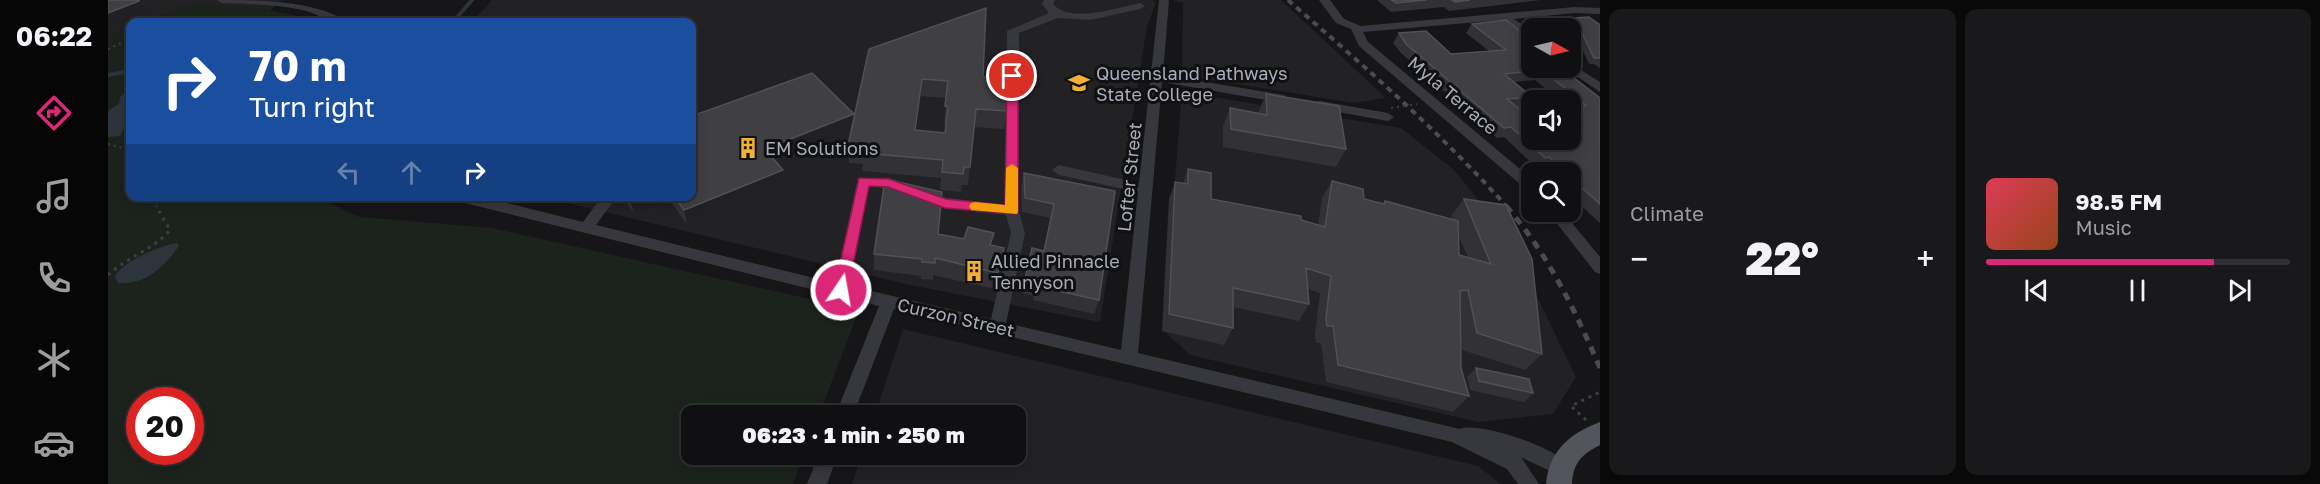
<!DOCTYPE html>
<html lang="en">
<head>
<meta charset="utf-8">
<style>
	:root { --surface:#101012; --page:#19191b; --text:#f1f3f6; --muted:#9c9d9f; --line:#303032; --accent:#db2777 }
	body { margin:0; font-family:"Golos Text",sans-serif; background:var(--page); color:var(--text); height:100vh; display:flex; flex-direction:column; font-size:22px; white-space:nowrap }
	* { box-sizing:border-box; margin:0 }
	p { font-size:20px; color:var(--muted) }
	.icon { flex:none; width:33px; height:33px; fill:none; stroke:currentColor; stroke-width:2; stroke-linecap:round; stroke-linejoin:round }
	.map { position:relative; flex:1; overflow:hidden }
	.side { display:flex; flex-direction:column; gap:9px; padding:9px; background:#09090a; width:720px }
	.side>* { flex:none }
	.hud { position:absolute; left:18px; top:18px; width:570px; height:183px; border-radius:12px; box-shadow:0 3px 15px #0003,0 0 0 2px var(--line); background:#1a4fa0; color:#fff; overflow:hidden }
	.needle { width:39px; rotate:98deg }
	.tools { position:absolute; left:1413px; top:18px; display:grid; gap:12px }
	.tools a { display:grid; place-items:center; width:60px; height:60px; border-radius:12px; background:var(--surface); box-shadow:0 3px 15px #0003,0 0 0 2px var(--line); font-size:30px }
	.speed { position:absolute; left:18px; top:387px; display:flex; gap:12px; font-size:30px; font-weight:700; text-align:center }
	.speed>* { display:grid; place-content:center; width:78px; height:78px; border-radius:50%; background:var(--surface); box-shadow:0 3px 15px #0003,0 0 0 2px var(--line); line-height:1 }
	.speed .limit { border:9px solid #d22; background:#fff; color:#111 }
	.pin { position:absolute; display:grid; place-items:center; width:51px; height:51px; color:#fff; margin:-26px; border:3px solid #fff; border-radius:50%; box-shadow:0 2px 6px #0007 }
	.me { position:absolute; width:66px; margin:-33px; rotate:12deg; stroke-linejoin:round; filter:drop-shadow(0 0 4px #0008) }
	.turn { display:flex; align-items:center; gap:21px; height:126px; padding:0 24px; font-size:27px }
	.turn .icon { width:78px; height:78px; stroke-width:2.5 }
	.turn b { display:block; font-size:42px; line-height:51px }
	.lanes { display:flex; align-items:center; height:57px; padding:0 24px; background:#0003; justify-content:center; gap:30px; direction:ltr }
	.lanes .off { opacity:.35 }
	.big { font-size:45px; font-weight:800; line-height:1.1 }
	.side .tile { flex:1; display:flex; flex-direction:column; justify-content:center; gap:9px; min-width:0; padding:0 21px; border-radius:12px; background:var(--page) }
	.song { display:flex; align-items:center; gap:18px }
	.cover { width:72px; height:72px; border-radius:9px; background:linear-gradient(135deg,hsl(350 70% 55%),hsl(20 70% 35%)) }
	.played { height:6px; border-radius:3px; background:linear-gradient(90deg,var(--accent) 75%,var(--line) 75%) }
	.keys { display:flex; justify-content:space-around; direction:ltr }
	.heat { display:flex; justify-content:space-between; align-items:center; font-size:33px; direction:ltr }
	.side .tiles { flex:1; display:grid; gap:9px; grid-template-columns:repeat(2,1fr) }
	.trip { position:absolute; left:573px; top:405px; width:345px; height:60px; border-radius:12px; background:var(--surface); box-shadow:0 3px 15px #0003,0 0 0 2px var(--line); font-weight:800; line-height:60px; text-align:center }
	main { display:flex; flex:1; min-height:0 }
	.dock { display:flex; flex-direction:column; width:108px; justify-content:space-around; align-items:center; background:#060607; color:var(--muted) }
	.dock .icon { width:42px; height:42px }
	.dock .current { color:var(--accent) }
	.dock b { font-size:27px; color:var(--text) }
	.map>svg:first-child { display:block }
	.built { fill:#222225 }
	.green { fill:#1c231d; fill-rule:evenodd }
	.water { fill:#2c353c }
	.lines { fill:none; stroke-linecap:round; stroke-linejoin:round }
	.stream { stroke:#2c353c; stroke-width:4 }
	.path-far1 { stroke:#3d3f44; stroke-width:2; stroke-dasharray:2 4; stroke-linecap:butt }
	.path { stroke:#3d3f44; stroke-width:3; stroke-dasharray:3 5; stroke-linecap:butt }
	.minor { fill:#37383d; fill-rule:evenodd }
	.major { fill:#53555c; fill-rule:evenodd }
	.rail-far1 { stroke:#4a4c52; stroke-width:4; stroke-dasharray:6 5; stroke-linecap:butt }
	.rail { stroke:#4a4c52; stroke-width:5; stroke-dasharray:8 7; stroke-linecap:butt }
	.path-bridge { stroke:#3d3f44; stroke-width:2; stroke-dasharray:2 4; stroke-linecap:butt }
	.wall { fill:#323236; fill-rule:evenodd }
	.shaded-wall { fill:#212124 }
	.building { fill:#3f3f44; stroke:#4f5156; stroke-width:1.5; fill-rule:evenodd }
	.route { fill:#db2777; stroke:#8e194d; stroke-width:1.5 }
	.slow { fill:#f59e0b }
	.labels { text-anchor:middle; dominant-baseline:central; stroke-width:6; stroke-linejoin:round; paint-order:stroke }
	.poi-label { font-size:18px; fill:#a8adb8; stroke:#111113; text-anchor:start }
	.street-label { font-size:18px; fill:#a8adb8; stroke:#111113 }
</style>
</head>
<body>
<main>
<nav class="dock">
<b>06:22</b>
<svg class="icon current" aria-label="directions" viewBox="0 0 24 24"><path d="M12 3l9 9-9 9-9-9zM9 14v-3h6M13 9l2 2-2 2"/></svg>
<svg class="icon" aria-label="music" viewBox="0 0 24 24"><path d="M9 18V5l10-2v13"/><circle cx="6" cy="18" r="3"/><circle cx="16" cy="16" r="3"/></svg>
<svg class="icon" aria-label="phone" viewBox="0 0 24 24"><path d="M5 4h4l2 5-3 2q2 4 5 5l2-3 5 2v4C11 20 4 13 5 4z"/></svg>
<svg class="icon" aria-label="climate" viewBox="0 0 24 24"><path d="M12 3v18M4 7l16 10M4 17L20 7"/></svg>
<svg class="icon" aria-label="car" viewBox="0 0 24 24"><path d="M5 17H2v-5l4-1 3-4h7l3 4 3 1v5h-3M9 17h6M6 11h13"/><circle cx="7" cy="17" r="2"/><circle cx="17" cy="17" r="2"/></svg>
</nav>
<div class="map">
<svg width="1492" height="484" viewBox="0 0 1492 484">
	<rect width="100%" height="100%" fill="#161618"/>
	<path class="built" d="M0,0H174L162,10L86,3L38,22H22V29L0,37Z
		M384,0H1045L1048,3L1039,26L992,322L802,285L434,197L584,196V22H364Z
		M1064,0H1173L1278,98L1246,103L1074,75L1075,3Z
		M1074,92L1293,128L1345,169L1399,235L1468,377L1445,414L1370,422L1082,355L1055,330Z
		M795,329L1370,466L1393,484H744L754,455L908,454V416L767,415Z"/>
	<path class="green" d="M86,3C126,7 169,7 207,22H38Z
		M22,29V196L208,197L252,217L384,228L751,310L711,415L584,416V454L696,455L685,484H0V37ZM32,400H82V452H32Z"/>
	<path class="water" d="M22,88V116L12,136L0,137V111L11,104L12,97Z
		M69,243L71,246C54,268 40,284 10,283L7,276C16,261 51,246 69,243Z"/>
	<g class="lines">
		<path class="stream" d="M345,22L364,0
			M0,75L22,71"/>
		<path class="path-far1" d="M0,49L22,39
			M1283,108L1296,106
			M0,144L22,150
			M42,196L49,207"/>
		<path class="path" d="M0,275C19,257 45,250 62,230L48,206
			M1478,420L1463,406L1492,392"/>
		<path class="minor" d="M109,0C145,0 210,0 238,22C222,24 209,13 194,10C168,4 140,4 114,3Z
			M936,0H947L945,4C962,24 1009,8 1032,3L1037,6L1032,9L982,20L950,18L911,33V211L917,233L898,323L1013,350L1030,192L951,175L944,170L951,165L1031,183L1051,0H1061L1055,75L1176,95L1182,99L1176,103L1054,82L1030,353L1352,429C1371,421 1454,449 1462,467L1460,473L1453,476L1404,453L1413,457L1431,484H1410L1399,469L1344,442L786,309L745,416H727L771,306L349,201L342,196H371L475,222L489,203L485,196H500L504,203L488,225L727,283L750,178H781L838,198L897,205L899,31L941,13L934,4ZM761,186L780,188L837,208L898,215L903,233L883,319L742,286Z
			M1211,0H1222L1236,19L1253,26L1467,7L1492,8V14L1467,13L1406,19L1424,31V40L1393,20L1255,32L1260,42L1424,179V192L1419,190L1251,46L1243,29L1228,23Z
			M1462,63L1492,82V92L1458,69L1462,68Z
			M1212,101L1280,113L1286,117L1280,121L1208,108L1206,105L1208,102Z
			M1440,212H1455L1492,257V274L1487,272Z
			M711,454H730L719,484H699Z"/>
		<path class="major" d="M1492,422V445C1474,454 1465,463 1464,484H1438C1441,451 1462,433 1492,422Z"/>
		<path class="rail-far1" d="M1180,0C1256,66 1332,132 1399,207"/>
		<path class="rail" d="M1398,206C1440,254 1467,310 1492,368"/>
		<path class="path-bridge" d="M1296,106L1309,104"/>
	</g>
	<path class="wall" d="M1269,0H1433L1341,11L1336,7L1283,12Z
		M1467,18L1492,25V68L1486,64H1481L1463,25Z
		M1364,24L1424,68H1453L1492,98V223L1462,196V172H1437L1432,168H1429L1396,137L1389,138L1293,53L1285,43L1291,33L1343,54L1381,51L1358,33ZM1427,80L1452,100H1462V140L1423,119L1409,108L1416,107L1424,97L1406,82Z
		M761,49L875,77L899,111L896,129L866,127L860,185H854L853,192L832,190L833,178L754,171L755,164L741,163L740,145L744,128L666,159L675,170L676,184L579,224L562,201L526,214L514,196H584L746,120ZM813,96L838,98L836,124H838L837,133L808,130Z
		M1158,94L1238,149L1228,167L1115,147V126L1122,108L1150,113Z
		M1080,169L1103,199L1210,225L1214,198L1224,181L1256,199L1275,204L1277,201L1344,219L1343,216L1356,199L1434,354L1417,370L1354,350L1353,344V368L1361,396L1345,412L1218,382L1213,343H1208L1207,335L1212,293L1200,289L1201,304L1191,321L1125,307V328L1116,345L1054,331L1061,199L1067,182L1075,183ZM1350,234L1354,244L1360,257L1351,255Z
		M916,173L1007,191L991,300L986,314L925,300L926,296L914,293L924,248L936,251L943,218L914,212L913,187Z
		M830,234L884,245L893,265L887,289L825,275V280L813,279V276L766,270V254Z
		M1368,368L1425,393L1416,402L1362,390L1359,377Z"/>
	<path class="shaded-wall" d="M31,1L41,14L0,29V13Z
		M814,79L813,96L806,148L807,130Z
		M746,114V128L658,163L657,149Z
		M675,170L676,184L579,224L576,210Z
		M533,196H561L562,201L526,214L522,200Z
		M896,248L893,265L887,289L890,273Z"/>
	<path class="building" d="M0,0H31V1L0,13Z
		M1284,0H1318L1288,3Z
		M1344,0H1362L1347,2Z
		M878,8L875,77L899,78V111L868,109L862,167H856L855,174L834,172L835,160L755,153L756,146L740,145L761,49ZM814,79L840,81L837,106L840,107L837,133L807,130Z
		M1481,17L1492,25V58H1486L1467,18Z
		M1398,20L1424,40V68H1453L1492,98V204L1462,177V172H1457L1441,157L1437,158L1403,127L1396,128L1298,44L1291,33L1318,31L1343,54L1398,50L1364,24ZM1434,70L1478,105L1462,107V140H1424V119L1399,99L1424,97L1396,74Z
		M704,73L746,114L657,149L675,170L576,210L566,196H584V116Z
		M1158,94L1231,106L1238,149L1123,129L1122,108L1159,115Z
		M1080,169L1103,173V199L1193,216V220L1217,227L1224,181L1255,189L1256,199L1276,204L1277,201L1350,221L1351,255L1383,264L1356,199L1398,205L1424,259L1434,354L1369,333L1360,290L1352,291L1353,368L1361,396L1230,365L1225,326H1219L1218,318L1223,276L1198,268L1201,304L1125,288V328L1061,314L1067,182L1080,184Z
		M916,173L1007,191L991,300L928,286L929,282L917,279L924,248L936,251L946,204L917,198Z
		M777,179L834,192L830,234L856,239L860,227L886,233L882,245L896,248L890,273L827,258V263L814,262V259L766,254Z
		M519,196H533L522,200Z
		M1368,368L1421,379L1425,393L1371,381Z"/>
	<path class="route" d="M904,73L910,76V211L909,214L837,208L780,187L761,186L740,290L738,294H728L726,290L751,178L781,179L838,199L897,205L899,76Z"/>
	<path class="slow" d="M904,164L910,168V211L909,214L863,210L861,206L863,203L867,202L897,205L898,168Z"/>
	<defs>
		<symbol id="school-bare" viewBox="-9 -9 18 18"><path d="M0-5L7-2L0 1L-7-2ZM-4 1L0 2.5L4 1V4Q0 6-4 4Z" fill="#f2b134" stroke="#111113" stroke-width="2.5" paint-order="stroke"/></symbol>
		<symbol id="building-bare" viewBox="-9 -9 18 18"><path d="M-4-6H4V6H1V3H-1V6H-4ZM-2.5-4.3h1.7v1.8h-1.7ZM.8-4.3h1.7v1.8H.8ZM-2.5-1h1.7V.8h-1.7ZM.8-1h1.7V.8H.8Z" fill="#f2b134" stroke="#111113" stroke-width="2.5" paint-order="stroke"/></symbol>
	</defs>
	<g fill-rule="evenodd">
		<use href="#school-bare" x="956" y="68" width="30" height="30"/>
		<use href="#building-bare" x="625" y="133" width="30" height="30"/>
		<use href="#building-bare" x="851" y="256" width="30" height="30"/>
	</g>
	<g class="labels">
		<g class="poi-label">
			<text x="988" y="73">Queensland Pathways<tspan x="988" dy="21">State College</tspan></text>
			<text x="657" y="148">EM Solutions</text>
			<text x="883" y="261">Allied Pinnacle<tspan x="883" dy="21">Tennyson</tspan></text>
		</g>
		<g class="street-label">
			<text transform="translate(1345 95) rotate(40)">Myla Terrace</text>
			<text transform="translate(1021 177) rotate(-84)">Lofter Street</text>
			<text transform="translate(848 317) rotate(13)">Curzon Street</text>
		</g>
	</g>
</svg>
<div class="tools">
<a><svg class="needle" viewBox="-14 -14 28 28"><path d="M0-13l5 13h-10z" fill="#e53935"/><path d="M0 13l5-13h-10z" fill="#9c9d9f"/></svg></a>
<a><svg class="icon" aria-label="sound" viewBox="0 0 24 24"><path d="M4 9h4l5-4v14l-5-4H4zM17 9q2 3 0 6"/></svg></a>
<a><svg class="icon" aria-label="search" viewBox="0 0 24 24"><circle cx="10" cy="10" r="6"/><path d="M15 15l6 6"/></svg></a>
</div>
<div class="speed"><div class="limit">20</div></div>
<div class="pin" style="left:904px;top:76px;background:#d93025"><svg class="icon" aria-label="arrive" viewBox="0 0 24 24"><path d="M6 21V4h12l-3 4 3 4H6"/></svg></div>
<svg class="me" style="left:733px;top:290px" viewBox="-20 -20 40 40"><circle r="17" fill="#db2777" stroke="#fff" stroke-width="3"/><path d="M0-11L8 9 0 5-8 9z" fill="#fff"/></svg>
<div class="trip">06:23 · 1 min · 250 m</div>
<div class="hud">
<div class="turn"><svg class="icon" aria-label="right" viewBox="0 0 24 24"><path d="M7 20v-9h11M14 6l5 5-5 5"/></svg><div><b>70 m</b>Turn right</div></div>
<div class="lanes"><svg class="icon off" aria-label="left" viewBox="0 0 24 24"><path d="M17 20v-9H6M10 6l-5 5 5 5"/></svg><svg class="icon off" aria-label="ahead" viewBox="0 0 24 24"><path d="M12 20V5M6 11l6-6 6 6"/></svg><svg class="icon" aria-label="right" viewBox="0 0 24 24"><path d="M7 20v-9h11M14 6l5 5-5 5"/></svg></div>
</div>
</div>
<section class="side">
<div class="tiles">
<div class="tile"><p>Climate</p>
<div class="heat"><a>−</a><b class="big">22°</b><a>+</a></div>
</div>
<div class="tile">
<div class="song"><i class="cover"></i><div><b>98.5 FM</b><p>Music</p></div></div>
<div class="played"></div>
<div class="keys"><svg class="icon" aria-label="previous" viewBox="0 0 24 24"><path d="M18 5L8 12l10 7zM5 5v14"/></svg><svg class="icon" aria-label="pause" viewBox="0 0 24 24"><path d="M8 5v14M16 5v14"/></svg><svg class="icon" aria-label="next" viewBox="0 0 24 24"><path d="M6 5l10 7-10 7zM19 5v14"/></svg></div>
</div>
</div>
</section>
</main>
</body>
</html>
